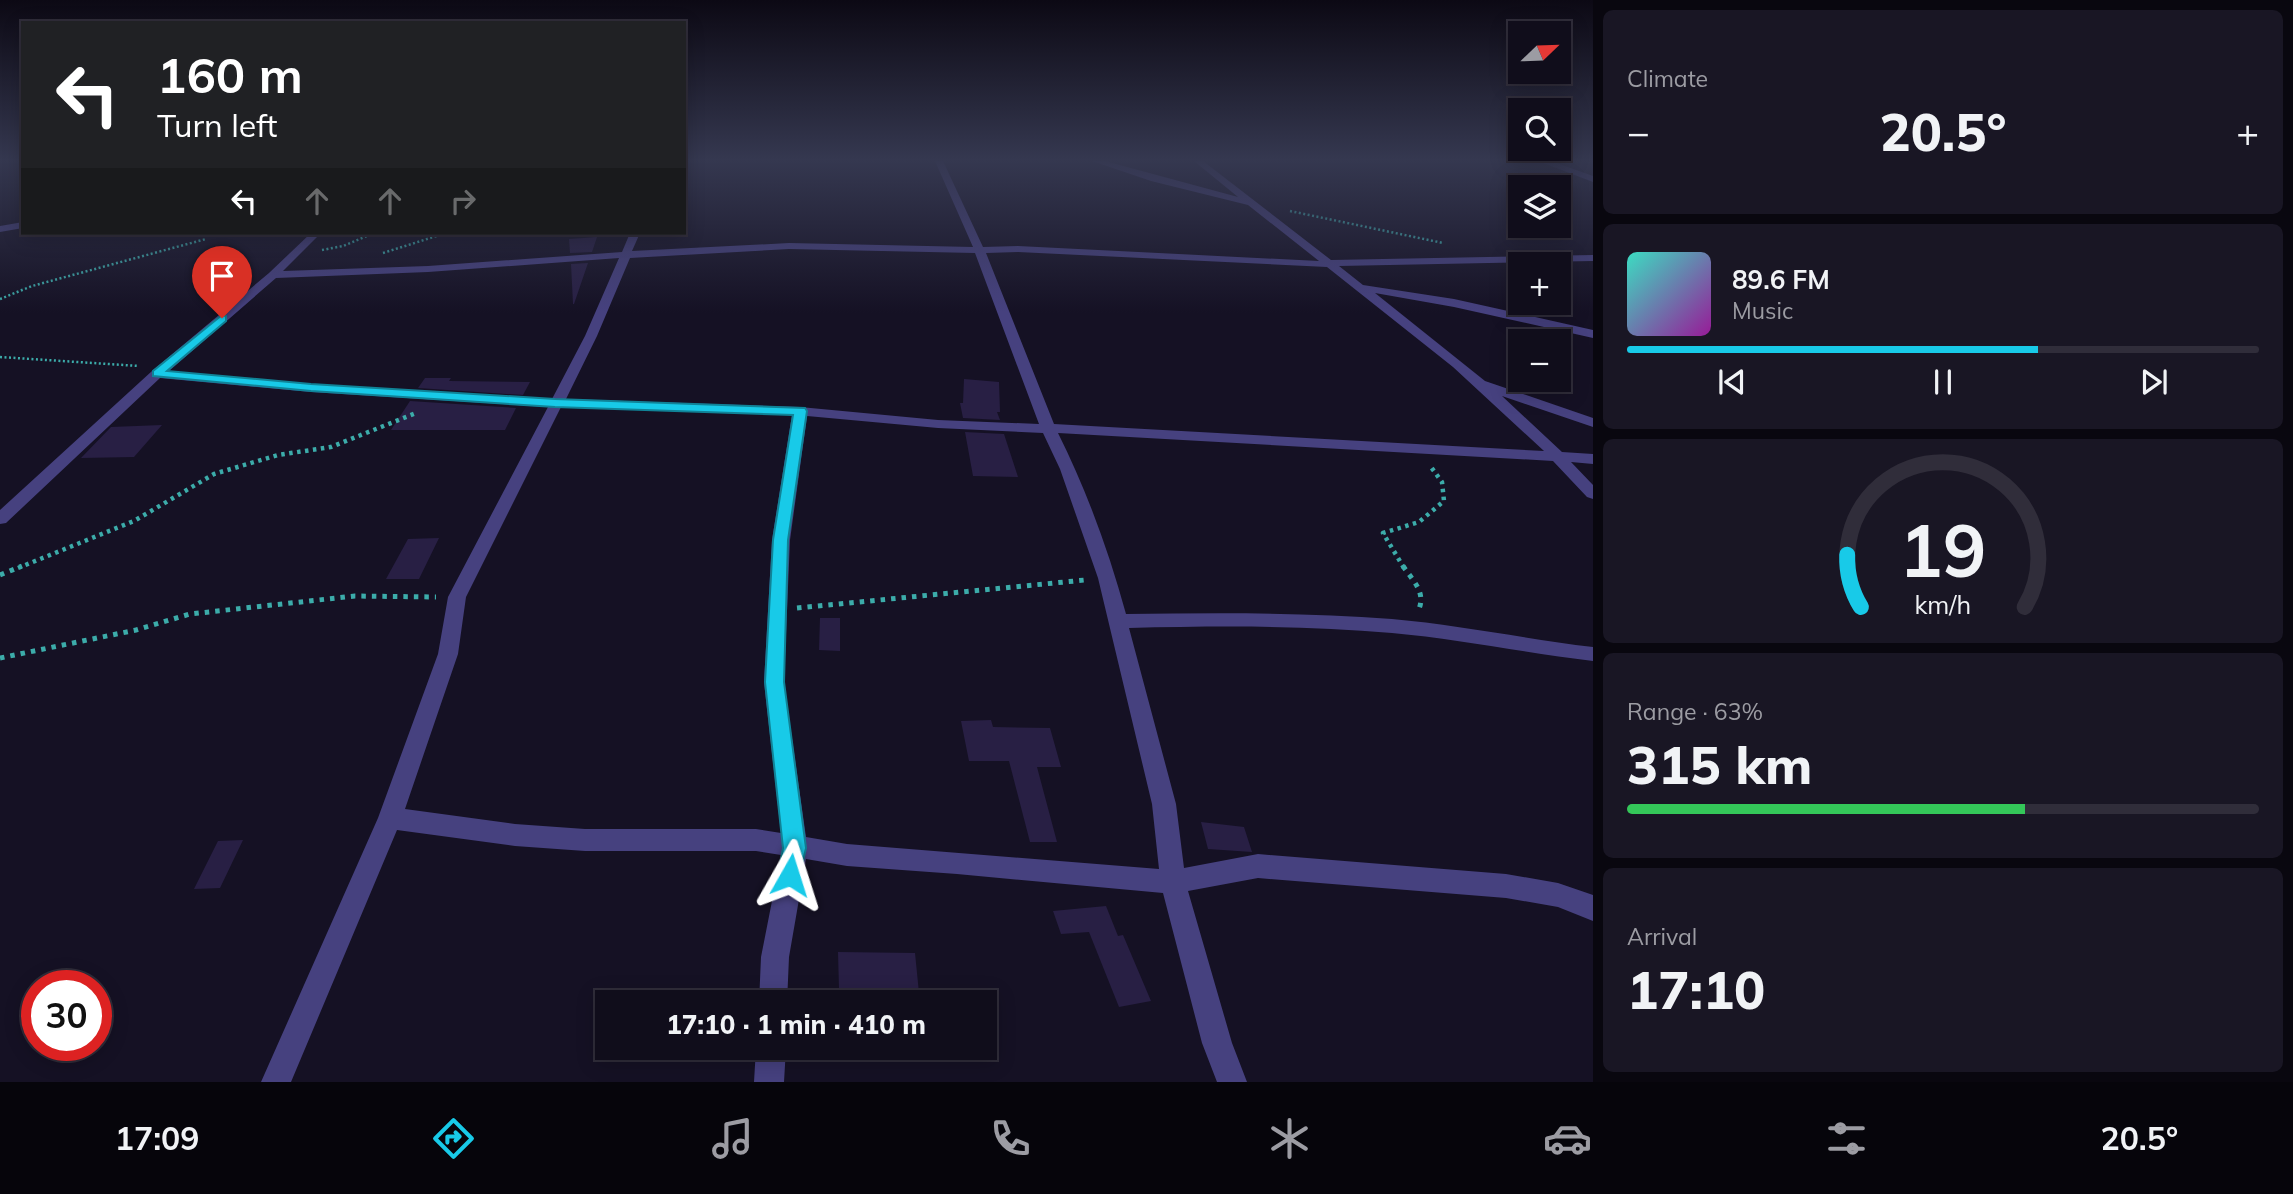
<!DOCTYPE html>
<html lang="en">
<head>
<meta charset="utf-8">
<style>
	:root { --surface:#100d1b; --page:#191624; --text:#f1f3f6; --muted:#9c9ca3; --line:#302d3a; --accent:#18cae8 }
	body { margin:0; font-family:Mulish,sans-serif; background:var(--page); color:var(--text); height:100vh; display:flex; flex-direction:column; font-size:26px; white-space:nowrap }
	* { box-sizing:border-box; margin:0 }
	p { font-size:23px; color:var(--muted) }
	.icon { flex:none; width:38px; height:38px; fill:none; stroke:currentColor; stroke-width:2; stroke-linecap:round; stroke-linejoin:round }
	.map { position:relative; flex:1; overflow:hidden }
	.panel { display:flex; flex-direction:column; gap:10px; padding:10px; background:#09070f; width:700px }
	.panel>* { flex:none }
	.hud { position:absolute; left:21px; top:21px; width:665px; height:214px; border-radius:0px; box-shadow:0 4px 18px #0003,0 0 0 2px var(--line); background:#202124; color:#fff; overflow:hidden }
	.needle { width:46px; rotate:67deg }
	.controls { position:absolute; left:1508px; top:21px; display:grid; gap:14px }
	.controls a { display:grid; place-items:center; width:63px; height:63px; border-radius:0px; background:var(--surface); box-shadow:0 4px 18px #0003,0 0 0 2px var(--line); font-size:35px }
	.speed { position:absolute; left:21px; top:970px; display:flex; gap:14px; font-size:35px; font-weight:700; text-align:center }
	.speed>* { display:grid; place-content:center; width:91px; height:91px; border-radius:50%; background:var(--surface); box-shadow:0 4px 18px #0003,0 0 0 2px var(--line); line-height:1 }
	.speed .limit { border:10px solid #d22; background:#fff; color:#111 }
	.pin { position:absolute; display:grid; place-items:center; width:60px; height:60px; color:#fff; margin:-72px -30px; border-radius:50% 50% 50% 0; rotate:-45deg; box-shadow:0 0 7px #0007 }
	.pin .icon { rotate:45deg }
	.me { position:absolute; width:77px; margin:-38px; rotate:6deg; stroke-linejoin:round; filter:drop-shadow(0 0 5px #0008) }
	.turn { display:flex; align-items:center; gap:24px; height:147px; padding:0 21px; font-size:32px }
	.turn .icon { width:91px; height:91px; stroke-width:2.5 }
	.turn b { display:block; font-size:49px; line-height:60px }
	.lanes { display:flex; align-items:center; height:66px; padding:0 21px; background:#0003; justify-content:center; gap:35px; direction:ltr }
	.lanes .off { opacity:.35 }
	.big { font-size:52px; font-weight:800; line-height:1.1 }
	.panel .card { flex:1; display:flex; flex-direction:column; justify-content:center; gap:10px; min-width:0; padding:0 24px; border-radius:10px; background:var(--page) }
	.panel .dial { align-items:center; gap:0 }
	.dial svg { height:182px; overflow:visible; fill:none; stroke:var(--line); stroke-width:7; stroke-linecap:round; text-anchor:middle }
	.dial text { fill:var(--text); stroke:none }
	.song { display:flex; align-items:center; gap:21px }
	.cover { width:84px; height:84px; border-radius:10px; background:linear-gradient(135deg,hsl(170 70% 55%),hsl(300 70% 35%)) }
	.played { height:7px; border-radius:4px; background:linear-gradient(90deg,var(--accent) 65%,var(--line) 65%) }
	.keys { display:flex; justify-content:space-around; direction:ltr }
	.heat { display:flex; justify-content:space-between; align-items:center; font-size:38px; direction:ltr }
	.charge { height:10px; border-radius:5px; background:linear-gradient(90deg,#34c759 63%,var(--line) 0) }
	.trip { position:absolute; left:595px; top:990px; width:402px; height:70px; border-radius:0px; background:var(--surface); box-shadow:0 4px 18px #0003,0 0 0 2px var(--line); font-weight:800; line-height:70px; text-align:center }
	.dock { display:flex; height:112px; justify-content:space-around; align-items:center; background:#06050b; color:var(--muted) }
	.dock .icon { width:49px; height:49px }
	.dock .current { color:var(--accent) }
	.dock b { font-size:32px; color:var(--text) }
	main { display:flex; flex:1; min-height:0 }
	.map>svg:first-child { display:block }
	.building { fill:#281f44 }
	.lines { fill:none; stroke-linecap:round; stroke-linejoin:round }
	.path-far2 { stroke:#3cacaa; stroke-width:2.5; stroke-dasharray:2 2.5; stroke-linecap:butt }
	.path-far1 { stroke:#3cacaa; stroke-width:4.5; stroke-dasharray:3.5 4.5; stroke-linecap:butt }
	.path { stroke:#3cacaa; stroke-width:5; stroke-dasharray:4.5 6; stroke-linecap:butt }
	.minor { fill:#46417f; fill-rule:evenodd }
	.route { fill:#18cae8; stroke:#108397; stroke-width:2 }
</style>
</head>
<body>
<main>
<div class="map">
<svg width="1593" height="1082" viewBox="0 0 1593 1082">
	<rect width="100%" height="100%" fill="#151124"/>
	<path class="building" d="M597,237L592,252L570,253L569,239Z
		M588,263L574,304H573L571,264Z
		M425,378H451L449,381L530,382L523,395L418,388Z
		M964,379L999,382L1000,412H997L1000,420L963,418L960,403H963Z
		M410,401L516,408L505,430H391Z
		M162,425L134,457L81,458L111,427Z
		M965,432L1004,434L1018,477L973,476Z
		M439,538L419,579H386L408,539Z
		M820,618H840V651L819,650Z
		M991,720L993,727L1050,728L1061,767H1037L1057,842H1030L1009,761H969L961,721Z
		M1201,822L1244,827L1252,852L1208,849Z
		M243,840L220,888L194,889L218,841Z
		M1106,906L1118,936L1123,935L1151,1001L1119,1007L1089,932L1061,934L1053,911Z
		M838,952L915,953L920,1003H878L877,990L839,989Z"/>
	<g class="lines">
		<path class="path-far2" d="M1290,211L1443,243
			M322,250L343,246L374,233
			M383,253L446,233
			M0,299L32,286L206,239
			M0,357L139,366"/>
		<path class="path-far1" d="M18,568L134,521L214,474L278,455L331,447L416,413
			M1404,568L1383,533L1419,522L1444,501L1442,482L1431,467"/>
		<path class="path" d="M1403,566C1413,581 1427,593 1418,611
			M0,575L22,566
			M797,608L1085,580
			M0,658L136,630L190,614L355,596L436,597"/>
		<path class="minor" d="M935,161H943L983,247L1018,246L1319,261L1248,205L1151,181L1092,161H1105L1238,197L1194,161H1203L1331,260L1593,255V261L1339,266L1363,285L1454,299L1593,330V338L1454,307L1375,293L1485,381L1593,418V427L1502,396L1562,452L1593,454V464L1571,462L1593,485V499L1587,497L1553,461L1058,433C1087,491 1109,552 1126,614C1215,613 1304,612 1392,619C1460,625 1526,639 1593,647V661C1526,653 1459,639 1392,633C1304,625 1217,626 1129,628L1176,804L1184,868L1258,854L1506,874L1558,883L1593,895V921L1558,907L1506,898L1258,878L1188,891L1232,1043L1247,1082H1217L1202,1043L1163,893L957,874L847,866L806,859L789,957L787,1003H759L761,957L781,855L756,851H585L515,846L397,830L291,1082H261L378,818L438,654L448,597L548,407L311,392L160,378L6,523L0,524V510L152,371L269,273L311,233H321L283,271L428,266L622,252L630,233H640L632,251L789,243L973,247ZM789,249L975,253L1039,424L938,420L800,407L566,399L597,336L630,258ZM1018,252L1327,267L1453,367L1544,451L1054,424L986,253ZM619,258L585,336L552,399L311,384L169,371L276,278L428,272ZM561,407L792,415L772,540L764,682L781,833L756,829H585L515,824L405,809L458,654L466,597ZM807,416L938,428L1043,433L1060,469L1098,578L1152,804L1159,869L847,844L806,837L784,682L790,540Z
			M1538,161H1551L1593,176V182Z
			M23,222V228L0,232V226Z
			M756,1048H786L784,1082H754Z"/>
	</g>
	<linearGradient id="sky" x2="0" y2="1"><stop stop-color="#0c0914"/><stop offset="0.51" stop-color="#353850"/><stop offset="1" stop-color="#353850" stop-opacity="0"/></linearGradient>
	<rect width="1593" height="313" fill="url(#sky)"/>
	<path class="route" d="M222,315L226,316V321L167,371L311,384L555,399L805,408L807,411L788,540L784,682L806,848L798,883L790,886L782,883L778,875L783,848L765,682L773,540L793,415L555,407L311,391L153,376V371Z"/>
</svg>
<div class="controls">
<a><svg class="needle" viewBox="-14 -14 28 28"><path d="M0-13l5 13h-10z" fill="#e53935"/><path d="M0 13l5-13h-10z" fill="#9c9ca3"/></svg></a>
<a><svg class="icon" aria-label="search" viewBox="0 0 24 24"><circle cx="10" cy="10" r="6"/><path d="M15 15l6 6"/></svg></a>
<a><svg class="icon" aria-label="layers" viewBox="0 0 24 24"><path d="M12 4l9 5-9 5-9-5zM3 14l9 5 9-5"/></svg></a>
<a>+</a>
<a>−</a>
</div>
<div class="speed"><div class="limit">30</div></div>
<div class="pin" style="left:222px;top:318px;background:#d93025"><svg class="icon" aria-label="arrive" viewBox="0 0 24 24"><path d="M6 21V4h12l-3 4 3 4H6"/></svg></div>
<svg class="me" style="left:790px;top:875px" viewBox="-20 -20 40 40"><path d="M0-17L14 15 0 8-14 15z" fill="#18cae8" stroke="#fff" stroke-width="4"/></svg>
<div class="trip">17:10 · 1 min · 410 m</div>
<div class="hud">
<div class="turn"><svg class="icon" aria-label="left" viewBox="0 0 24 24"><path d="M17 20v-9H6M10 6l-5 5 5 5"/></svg><div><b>160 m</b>Turn left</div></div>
<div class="lanes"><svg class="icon" aria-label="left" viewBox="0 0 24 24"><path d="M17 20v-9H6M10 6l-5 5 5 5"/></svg><svg class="icon off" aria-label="ahead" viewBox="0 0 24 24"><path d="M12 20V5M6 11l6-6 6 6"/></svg><svg class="icon off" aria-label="ahead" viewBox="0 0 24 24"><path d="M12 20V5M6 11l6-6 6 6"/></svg><svg class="icon off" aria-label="right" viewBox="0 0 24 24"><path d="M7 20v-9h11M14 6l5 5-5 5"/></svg></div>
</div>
</div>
<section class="panel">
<div class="card"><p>Climate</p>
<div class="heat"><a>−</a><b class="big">20.5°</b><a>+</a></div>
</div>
<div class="card">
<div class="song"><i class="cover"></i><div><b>89.6 FM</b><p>Music</p></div></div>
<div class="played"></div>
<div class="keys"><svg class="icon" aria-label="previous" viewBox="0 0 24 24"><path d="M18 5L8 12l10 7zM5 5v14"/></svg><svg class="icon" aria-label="pause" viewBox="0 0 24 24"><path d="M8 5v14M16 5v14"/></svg><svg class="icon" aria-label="next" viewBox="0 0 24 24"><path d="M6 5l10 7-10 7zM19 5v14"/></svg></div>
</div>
<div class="card dial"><svg viewBox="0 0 100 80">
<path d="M14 69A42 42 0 1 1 86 69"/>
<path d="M14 69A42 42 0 0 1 8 46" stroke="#18cae8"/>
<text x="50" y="56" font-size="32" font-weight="700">19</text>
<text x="50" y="72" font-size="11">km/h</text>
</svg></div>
<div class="card"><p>Range · 63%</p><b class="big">315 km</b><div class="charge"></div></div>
<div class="card"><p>Arrival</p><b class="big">17:10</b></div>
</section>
</main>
<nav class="dock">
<b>17:09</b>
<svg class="icon current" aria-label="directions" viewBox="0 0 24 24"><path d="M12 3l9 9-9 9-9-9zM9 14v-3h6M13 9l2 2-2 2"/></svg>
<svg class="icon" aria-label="music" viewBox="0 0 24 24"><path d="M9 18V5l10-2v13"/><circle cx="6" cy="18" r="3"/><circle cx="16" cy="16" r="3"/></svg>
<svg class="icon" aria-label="phone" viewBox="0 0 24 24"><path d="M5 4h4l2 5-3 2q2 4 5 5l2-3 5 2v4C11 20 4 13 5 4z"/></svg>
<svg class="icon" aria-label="climate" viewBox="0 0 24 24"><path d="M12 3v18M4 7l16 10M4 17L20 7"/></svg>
<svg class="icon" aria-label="car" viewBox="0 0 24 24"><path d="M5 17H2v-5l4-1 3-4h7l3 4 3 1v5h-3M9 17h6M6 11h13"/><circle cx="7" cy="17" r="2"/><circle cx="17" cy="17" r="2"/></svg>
<svg class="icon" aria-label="filters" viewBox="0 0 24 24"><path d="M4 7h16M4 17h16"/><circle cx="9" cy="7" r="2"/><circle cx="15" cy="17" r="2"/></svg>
<b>20.5°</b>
</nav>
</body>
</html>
